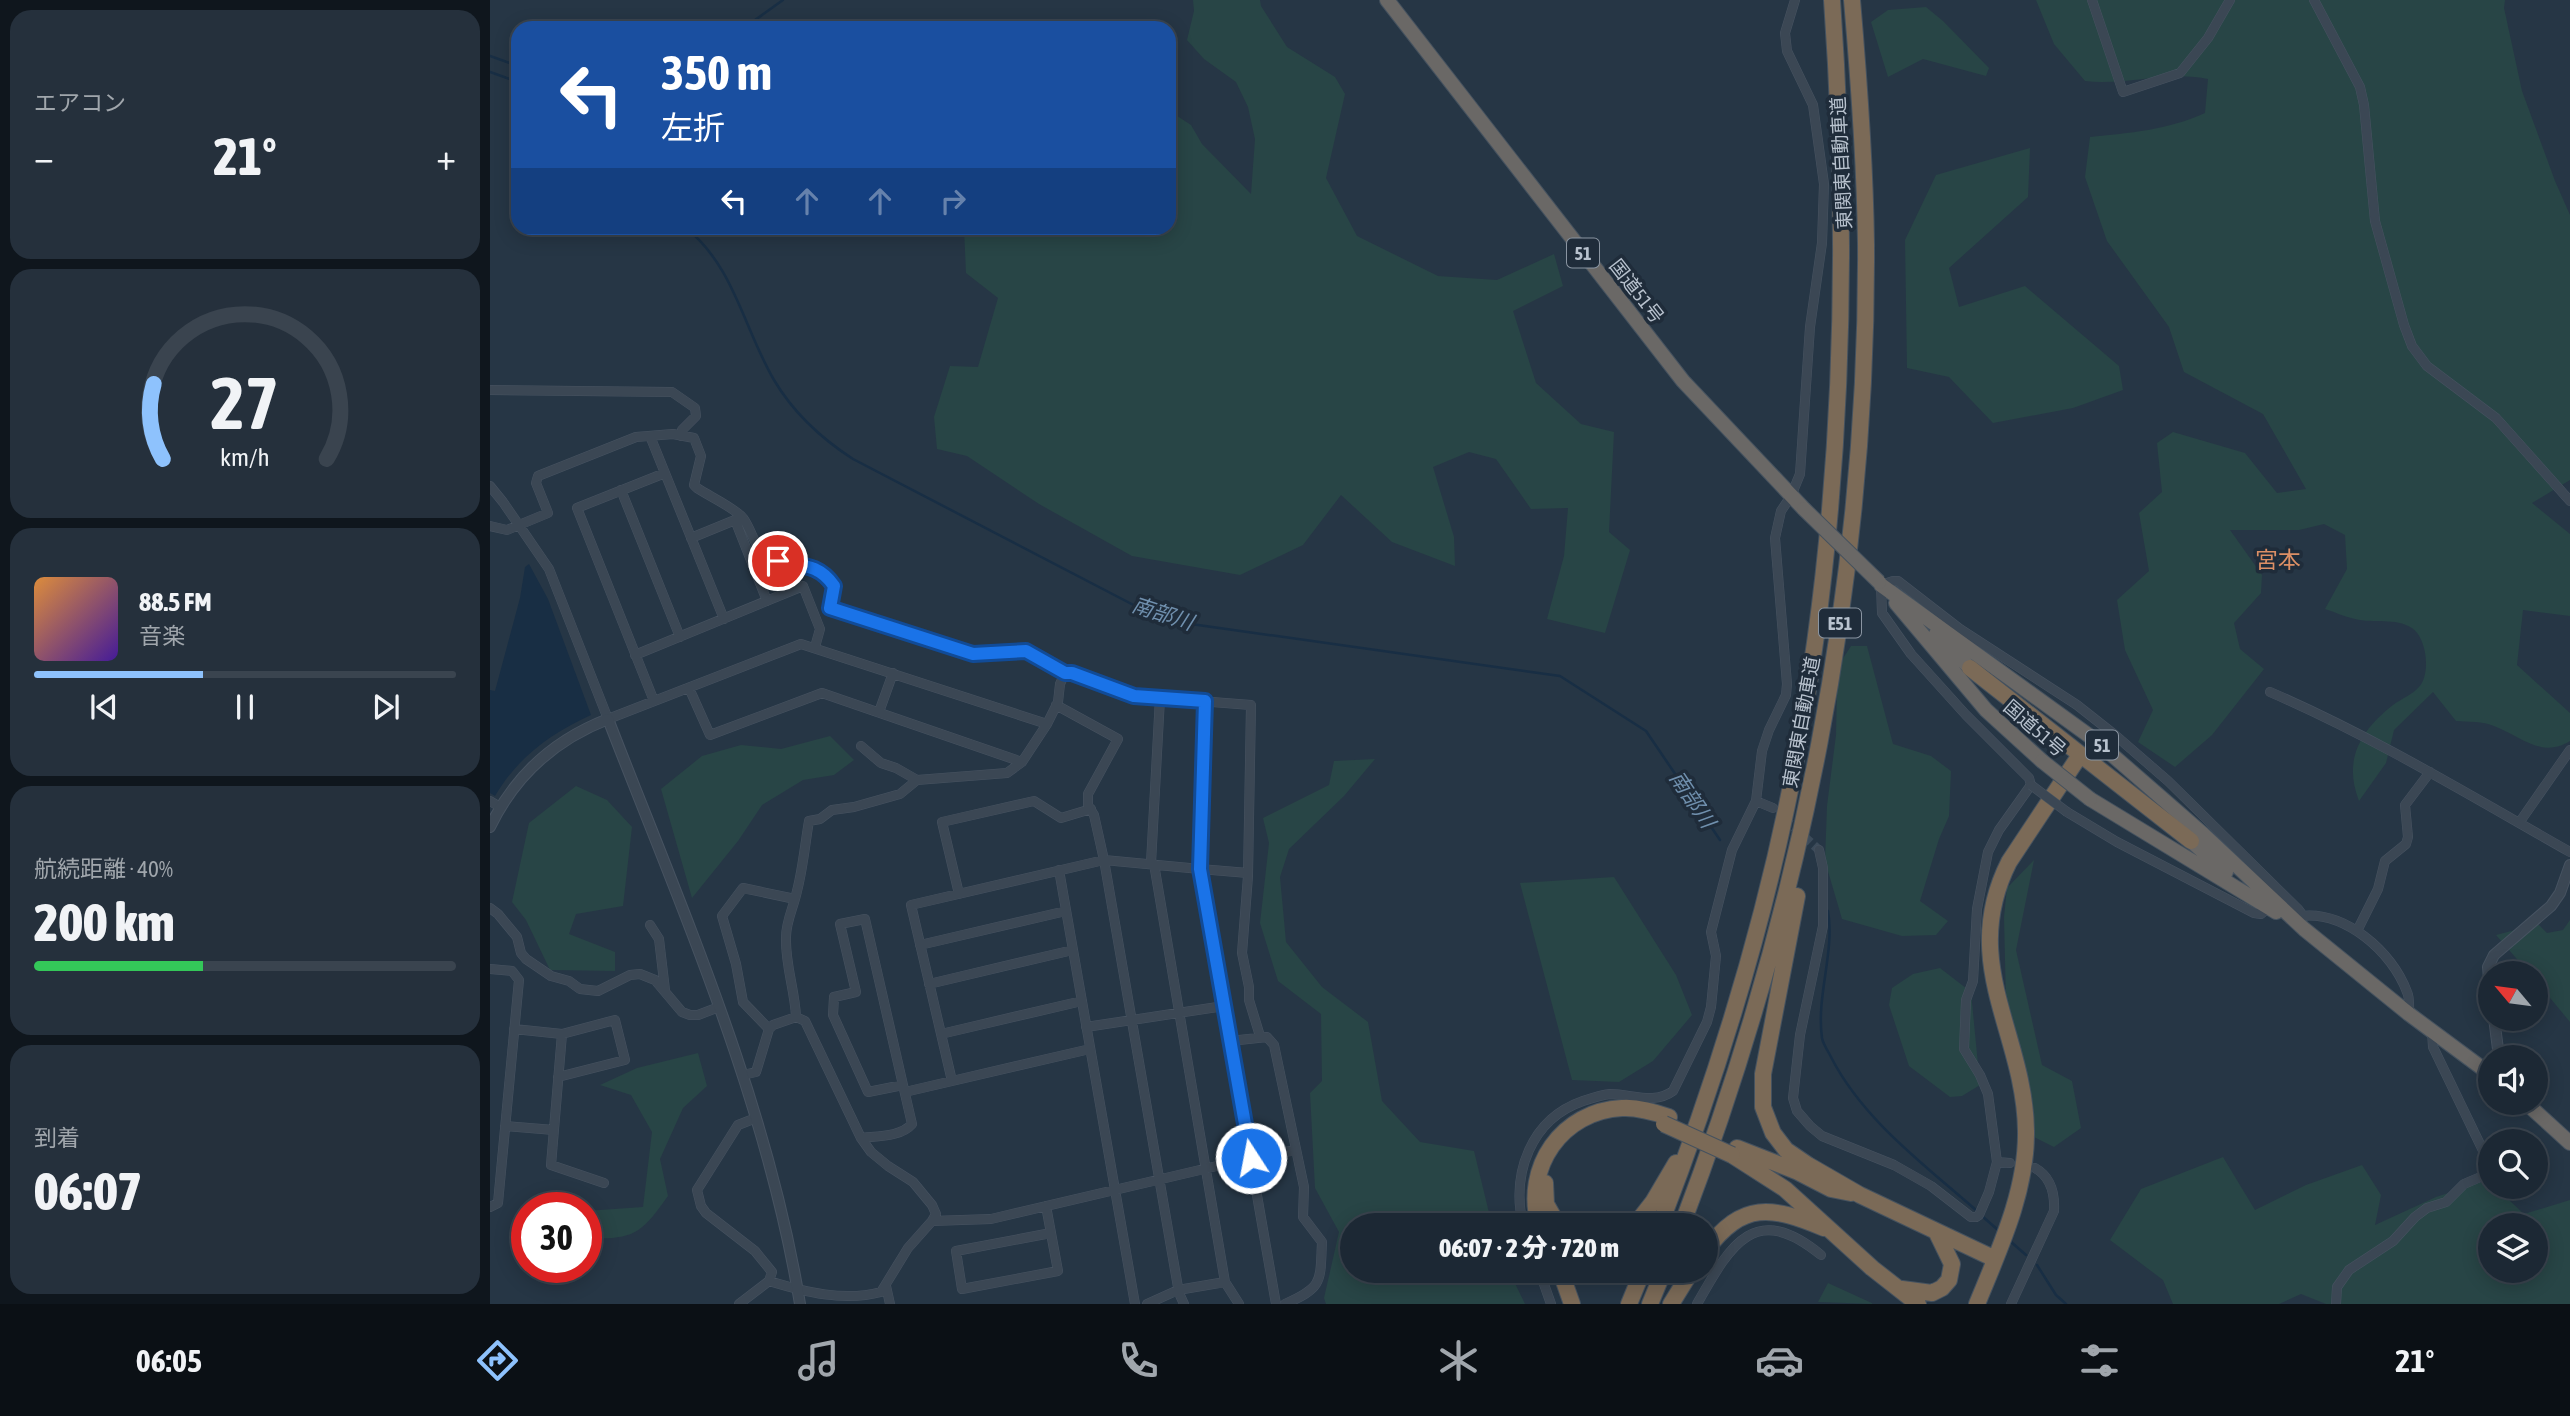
<!DOCTYPE html>
<html lang="ja">
<head>
<meta charset="utf-8">
<style>
	:root { --surface:#1c2834; --page:#25303c; --text:#f1f3f6; --muted:#a0a6ac; --line:#3a444f; --accent:#8ec2fd }
	body { margin:0; font-family:"Asap Condensed","Noto Sans JP",sans-serif; background:var(--page); color:var(--text); height:100vh; display:flex; flex-direction:column; font-size:26px; white-space:nowrap }
	* { box-sizing:border-box; margin:0 }
	p { font-size:23px; color:var(--muted) }
	.icon { flex:none; width:38px; height:38px; fill:none; stroke:currentColor; stroke-width:2; stroke-linecap:round; stroke-linejoin:round }
	.map { position:relative; flex:1; overflow:hidden }
	.side { display:flex; flex-direction:column; gap:10px; padding:10px; background:#0f161d; width:490px }
	.side>* { flex:none }
	.hud { position:absolute; left:21px; top:21px; width:665px; height:214px; border-radius:21px; box-shadow:0 4px 18px #0003,0 0 0 2px var(--line); background:#1a4fa0; color:#fff; overflow:hidden }
	.needle { width:46px; rotate:299deg }
	.fabs { position:absolute; left:1988px; top:961px; display:grid; gap:14px }
	.fabs a { display:grid; place-items:center; width:70px; height:70px; border-radius:50%; background:var(--surface); box-shadow:0 4px 18px #0003,0 0 0 2px var(--line); font-size:35px }
	.speed { position:absolute; left:21px; top:1192px; display:flex; gap:14px; font-size:35px; font-weight:700; text-align:center }
	.speed>* { display:grid; place-content:center; width:91px; height:91px; border-radius:50%; background:var(--surface); box-shadow:0 4px 18px #0003,0 0 0 2px var(--line); line-height:1 }
	.speed .limit { border:10px solid #d22; background:#fff; color:#111 }
	.pin { position:absolute; display:grid; place-items:center; width:60px; height:60px; color:#fff; margin:-30px; border:4px solid #fff; border-radius:50%; box-shadow:0 2px 7px #0007 }
	.me { position:absolute; width:77px; margin:-38px; rotate:349deg; stroke-linejoin:round; filter:drop-shadow(0 0 5px #0008) }
	.turn { display:flex; align-items:center; gap:24px; height:147px; padding:0 35px; font-size:32px }
	.turn .icon { width:91px; height:91px; stroke-width:2.5 }
	.turn b { display:block; font-size:49px; line-height:60px }
	.lanes { display:flex; align-items:center; height:66px; padding:0 35px; background:#0003; justify-content:center; gap:35px; direction:ltr }
	.lanes .off { opacity:.35 }
	.big { font-size:52px; font-weight:800; line-height:1.1 }
	.side .tile { flex:1; display:flex; flex-direction:column; justify-content:center; gap:10px; min-width:0; padding:0 24px; border-radius:21px; background:var(--page) }
	.side .dial { align-items:center; gap:0 }
	.dial svg { height:182px; overflow:visible; fill:none; stroke:var(--line); stroke-width:7; stroke-linecap:round; text-anchor:middle }
	.dial text { fill:var(--text); stroke:none }
	.song { display:flex; align-items:center; gap:21px }
	.cover { width:84px; height:84px; border-radius:10px; background:linear-gradient(135deg,hsl(30 70% 55%),hsl(260 70% 35%)) }
	.played { height:7px; border-radius:4px; background:linear-gradient(90deg,var(--accent) 40%,var(--line) 40%) }
	.keys { display:flex; justify-content:space-around; direction:ltr }
	.heat { display:flex; justify-content:space-between; align-items:center; font-size:38px; direction:ltr }
	.charge { height:10px; border-radius:5px; background:linear-gradient(90deg,#34c759 40%,var(--line) 0) }
	.trip { position:absolute; left:850px; top:1213px; width:378px; height:70px; border-radius:35px; background:var(--surface); box-shadow:0 4px 18px #0003,0 0 0 2px var(--line); font-weight:800; line-height:70px; text-align:center }
	.dock { display:flex; height:112px; justify-content:space-around; align-items:center; background:#0b1015; color:var(--muted) }
	.dock .icon { width:49px; height:49px }
	.dock .active { color:var(--accent) }
	.dock b { font-size:32px; color:var(--text) }
	main { display:flex; flex:1; min-height:0 }
	.map>svg:first-child { display:block }
	.green { fill:#284546; fill-rule:evenodd }
	.water { fill:#182e44 }
	.lines { fill:none; stroke-linecap:round; stroke-linejoin:round }
	.stream { stroke:#182e44; stroke-width:2.5 }
	.minor-tunnel { stroke:#3c4b5a; stroke-width:9; stroke-dasharray:9 4.5; stroke-linecap:butt }
	.minor-casing { stroke:#475361; stroke-width:10 }
	.tertiary-casing { stroke:#475361; stroke-width:12 }
	.trunk-casing { stroke:#45525f; stroke-width:16 }
	.motorway-casing { stroke:#45525f; stroke-width:18 }
	.minor { stroke:#3b4754; stroke-width:9 }
	.tertiary { stroke:#3b4754; stroke-width:10 }
	.trunk { stroke:#6a6866; stroke-width:14 }
	.motorway { stroke:#7b6a57; stroke-width:16 }
	.minor-bridge-casing { stroke:#475361; stroke-width:10; stroke-linecap:butt }
	.trunk-bridge-casing { stroke:#45525f; stroke-width:16; stroke-linecap:butt }
	.motorway-bridge-casing { stroke:#45525f; stroke-width:18; stroke-linecap:butt }
	.minor-bridge { stroke:#3b4754; stroke-width:9 }
	.trunk-bridge { stroke:#6a6866; stroke-width:14 }
	.motorway-bridge { stroke:#7b6a57; stroke-width:16 }
	.route-casing { stroke:#114b97; stroke-width:18 }
	.route { stroke:#1a73e8; stroke-width:12 }
	.labels { text-anchor:middle; dominant-baseline:central; stroke-width:7; stroke-linejoin:round; paint-order:stroke }
	.shield { fill:#1f2c3a; stroke:#8a95a2; stroke-width:2 }
	.shield-label { font-size:18px; font-weight:bold; fill:#b8c2ce }
	.street-label { font-size:19px; fill:#b8c2ce; stroke:#1f2c3a }
	.water-label { font-size:21px; font-style:italic; fill:#7090ae; stroke:#1f2c3a }
	.quarter-label { font-size:23px; fill:#dc8f65; stroke:#1f2c3a }
</style>
</head>
<body>
<main>
<section class="side">
<div class="tile"><p>エアコン</p>
<div class="heat"><a>−</a><b class="big">21°</b><a>+</a></div>
</div>
<div class="tile dial"><svg viewBox="0 0 100 80">
<path d="M14 69A42 42 0 1 1 86 69"/>
<path d="M14 69A42 42 0 0 1 10 36" stroke="#8ec2fd"/>
<text x="50" y="56" font-size="32" font-weight="700">27</text>
<text x="50" y="72" font-size="11">km/h</text>
</svg></div>
<div class="tile">
<div class="song"><i class="cover"></i><div><b>88.5 FM</b><p>音楽</p></div></div>
<div class="played"></div>
<div class="keys"><svg class="icon" aria-label="previous" viewBox="0 0 24 24"><path d="M18 5L8 12l10 7zM5 5v14"/></svg><svg class="icon" aria-label="pause" viewBox="0 0 24 24"><path d="M8 5v14M16 5v14"/></svg><svg class="icon" aria-label="next" viewBox="0 0 24 24"><path d="M6 5l10 7-10 7zM19 5v14"/></svg></div>
</div>
<div class="tile"><p>航続距離 · 40%</p><b class="big">200 km</b><div class="charge"></div></div>
<div class="tile"><p>到着</p><b class="big">06:07</b></div>
</section>
<div class="map">
<svg width="2080" height="1304" viewBox="0 0 2080 1304">
	<rect width="100%" height="100%" fill="#263645"/>
	<path class="green" d="M703,0H770L771,6L797,47L845,77L855,94L836,178L867,236L948,276L1007,280L1064,254L1073,286L1023,311L1046,383L1091,424L1124,432L1119,532L1140,550L1115,633L1057,619L1074,556L1078,508L1041,509L1006,459L979,452L943,467L964,537L965,566L902,542L851,495L813,545L750,575L642,556L549,504L477,456L447,449L444,417L460,366L488,367L508,298L476,273L474,228H679V113L681,112L701,125L712,144L761,194L765,139L758,107L746,82L714,59L697,40L704,11Z
		M1546,0H2015L2014,8L2032,91L2065,181L2080,215V480L2042,503L2080,534V616L2033,610L2027,665L2080,713V741C2051,759 2031,736 2004,726C1993,721 1978,722 1966,721L1943,692L1904,730L1896,763L1869,801C1853,760 1870,731 1903,705C1911,699 1923,694 1929,687C1941,674 1937,638 1922,628C1905,617 1884,624 1865,619C1855,617 1845,612 1835,609L1857,569L1855,535L1834,524L1809,530H1740L1772,575L1771,593L1744,623L1750,649L1774,669L1722,735L1685,767L1648,742L1663,710L1635,650L1627,600L1659,571L1649,513L1672,492L1667,443L1683,432L1755,453L1787,493L1816,489L1773,414L1694,372L1679,327L1617,241L1595,177L1600,137C1639,133 1678,130 1715,113L1718,79C1679,70 1635,86 1595,81L1564,44Z
		M1436,7L1453,21L1499,68L1496,76L1433,59L1398,77L1381,22L1398,10Z
		M1540,148L1538,197L1459,268L1469,307L1535,286L1629,366L1633,390L1583,408L1503,423L1459,377L1417,368L1415,240L1446,175Z
		M1361,646H1377L1403,744L1441,756L1461,771L1459,816L1449,839L1430,901L1458,921L1446,935L1412,936L1352,919L1335,861L1337,806L1346,735L1347,687L1352,660Z
		M340,736L364,760L344,775L313,780L272,805L248,841L202,898L171,789L212,756L251,745L291,749Z
		M885,759L854,796L799,849L790,877L796,942L832,987L878,1022L892,1101L930,1142L984,1151L1002,1225H863V1270L1019,1271L1035,1304H836L834,1298L849,1232L825,1188L820,1093L832,1081L831,1014L788,981L770,923L779,843L773,818L839,785L844,761Z
		M86,786L117,800L142,827L133,906L86,914L79,934L125,952V971L60,970L36,920L22,902L39,823Z
		M1544,860L1526,950L1552,1065L1582,1081L1591,1128L1564,1147L1542,1136L1516,1003L1514,917L1517,888Z
		M1124,877L1186,975L1202,1015L1163,1061L1129,1082L1082,1080L1030,883Z
		M2080,920V1022L2046,981V973H2039L2006,935L2048,924L2057,933L2073,930Z
		M1450,968L1481,992L1490,1085L1472,1096L1460,1097L1419,1066L1399,1005L1402,988L1423,974Z
		M208,1053L217,1086L193,1108L170,1159L178,1196C151,1234 144,1240 96,1238V1211L153,1207L162,1132L141,1095L110,1085L147,1068Z
		M1733,1157L1765,1210L1816,1185L1872,1165L1891,1195L1885,1225L1946,1197L1998,1180L2000,1186L2005,1187L2034,1214L2080,1200V1304H1836L1811,1294L1789,1304H1683L1673,1280L1620,1240L1651,1189ZM2000,1225H2046V1270H2000Z
		M1338,1283L1384,1304L1328,1302Z"/>
	<path class="water" d="M39,564L58,599L101,715C60,734 28,757 5,796L0,793V690L5,691L30,598L35,567Z"/>
	<g class="lines">
		<path class="stream" d="M254,28L293,0
			M0,56L28,66
			M0,72L28,82
			M196,228C244,266 254,329 284,380C303,412 332,439 363,459L657,612L687,622L1070,676L1156,731L1230,840
			M1338,911C1345,952 1326,996 1332,1038C1333,1044 1338,1051 1341,1057C1373,1120 1435,1165 1487,1211
			M1492,1216L1508,1230
			M1520,1241L1536,1255
			M1547,1265L1566,1295L1576,1304"/>
		<path class="minor-tunnel" d="M1294,818L1329,850"/>
		<defs>
			<path id="minor" d="M1602,0L1633,92L1690,73L1718,38L1740,0
				M1824,0L1870,87L1874,105L1885,221L1914,325L1922,346L1937,366L2006,418L2080,501
				M0,390L182,392L205,408L206,416L192,430L191,436
				M160,436L234,619
				M0,486L13,502L59,569L118,719L311,644L557,724
				M131,490L190,637
				M0,526L17,530L58,513L46,483L48,476L146,437L183,434L204,438L211,456L204,485L207,488C219,496 245,508 253,518C262,530 264,547 276,556C302,573 323,555 344,586L340,608L483,654L536,651L575,673L570,684L568,702L557,724L532,762L517,773L427,780L406,768L391,763L371,746
				M201,538L245,520L277,601
				M145,655L313,586L330,629L325,647
				M575,673H582L644,696L761,705L758,876L752,953L759,987V1000L770,1036
				M199,688L220,735L332,693L532,762
				M1780,692C1884,737 1981,796 2080,852
				M164,701L87,508L175,473
				M715,701L710,869L758,873
				M566,705L628,739L598,794V805L604,815L614,860L689,1293L694,1304
				M389,712L403,673
				M0,801L10,807
				M1266,801L1283,808
				M1577,812L1627,842L1764,913L1771,914L1779,907
				M2029,823L2080,750
				M1329,850L1333,868V926L1310,1035L1303,1098L1307,1111L1320,1126L1332,1136L1404,1165L1441,1186L1481,1217H1486L1489,1215L1499,1192L1507,1162L1498,1094L1490,1075L1474,1049L1476,1000L1483,981L1487,909L1498,852L1509,830L1541,785L1539,778L1476,715L1421,654L1392,613L1391,585L1403,581H1408L1470,629L1587,705L1625,735L1678,781L1808,909L1811,913L1809,922
				M661,863L670,698
				M569,870L645,1304
				M469,894L452,822L544,801L571,818L601,809
				M0,908L8,914L27,937L31,953L36,959L61,976L79,981L90,989L108,991L140,975L150,974L165,980L192,1012L200,1015H208L229,1007
				M1811,916C1855,911 1902,951 1917,992C1920,998 1919,1007 1919,1014
				M160,925L169,939L175,990
				M1867,931L1888,889L1895,861L1916,844L1918,837L1915,805L1940,772
				M430,945L576,911
				M0,969L22,971L29,980L8,1203L0,1207
				M439,984L583,950
				M306,1017C305,990 295,965 296,937C296,921 304,906 307,891C313,868 315,844 319,821L330,819L342,810L364,807L410,794L427,780
				M596,1027L734,1006
				M24,1029L72,1034L125,1020L135,1060L68,1077
				M279,1029L283,1025L306,1017L315,1021L371,1138L381,1152L398,1166L423,1182L442,1205L446,1214L442,1221
				M1942,1031L1943,1047L2000,1165
				M72,1034L61,1165L114,1183
				M451,1034L592,1001
				M740,1041L777,1037L784,1045L814,1187L813,1217L832,1242C830,1281 834,1287 795,1304
				M253,1075L266,1072L279,1029L253,1002L246,964L232,916L253,888L305,899
				M462,1081L421,905L614,860L710,869L786,1304
				M415,1092L600,1049
				M266,1118L248,1125L207,1190L211,1206L216,1213L265,1251L282,1272L279,1281
				M15,1126L64,1130
				M371,1138C387,1136 411,1137 422,1124L413,1085L375,919L350,924L366,992L344,997L343,1015L378,1092L413,1085
				M1507,1162L1520,1163
				M556,1206L568,1271L472,1289L466,1251L561,1233
				M1033,1225C1021,1173 1041,1119 1093,1101C1102,1098 1111,1095 1120,1094C1142,1094 1164,1105 1183,1091L1217,1022L1221,1007L1226,956L1221,932L1242,850L1266,801L1272,751L1279,730L1296,695L1297,684L1285,538L1291,511L1301,496L1310,474L1320,327L1332,243L1334,184L1323,105L1297,51L1295,33L1305,0
				M1049,1270L1061,1304
				M735,1282L749,1304
				M396,1286L400,1304
				M249,1304L279,1281C315,1292 354,1302 391,1292L418,1248L442,1221L501,1219L761,1158L806,1150
				M657,1304L688,1290L735,1282L664,864
				M1207,1304C1240,1246 1264,1200 1331,1255
				M1521,1304L1564,1211C1565,1193 1561,1177 1545,1168
				M1846,1304L1847,1287L1859,1270L1903,1241L1925,1217L1937,1208L1956,1202L1974,1184L2000,1173"/>
			<path id="tertiary" d="M0,827C25,775 64,740 118,719C192,910 277,1101 310,1304
				M2000,992L1998,967L2004,955L2061,906L2070,893L2080,865
				M2004,1018L2009,1057"/>
			<path id="trunk" d="M897,0L1193,381L1314,509
				M1391,585L1605,740L1713,834L1814,929L1919,1014L2000,1074
				M1406,603L1496,710L1552,761
				M1446,634L1480,668
				M1600,799L1786,912
				M1701,841L1736,872
				M2035,1102L2080,1143"/>
			<path id="motorway" d="M1480,668L1701,841
				M1307,896L1273,1074V1107L1283,1133L1296,1150L1318,1165L1370,1195L1505,1259
				M1247,1148L1306,1171L1341,1189L1361,1193
				M1242,1155L1295,1189L1382,1268L1428,1304
				M1055,1183L1056,1204L1068,1225
				M1049,1225C1033,1167 1072,1111 1132,1108C1148,1107 1164,1112 1179,1117
				M1145,1225L1163,1202L1186,1163
				M1170,1225C1223,1088 1267,948 1297,805C1352,541 1361,268 1342,0
				M1192,1225C1311,912 1378,580 1376,244C1375,163 1369,81 1362,0
				M1216,1250C1253,1201 1281,1206 1334,1228
				M1070,1270L1082,1304
				M1412,1289L1442,1293L1452,1288L1459,1280L1462,1264L1446,1231
				M1139,1304L1153,1270
				M1160,1304L1174,1270
				M1181,1304L1202,1270
				M1487,1304C1509,1250 1537,1191 1536,1131C1535,1033 1468,963 1519,862L1590,755"/>
		</defs>
		<use href="#minor" class="minor-casing"/>
		<use href="#tertiary" class="tertiary-casing"/>
		<use href="#trunk" class="trunk-casing"/>
		<use href="#motorway" class="motorway-casing"/>
		<use href="#minor" class="minor"/>
		<use href="#tertiary" class="tertiary"/>
		<use href="#trunk" class="trunk"/>
		<use href="#motorway" class="motorway"/>
		<defs>
			<path id="minor-bridge" d="M1541,785L1577,812"/>
			<path id="trunk-bridge" d="M1314,509L1389,582
				M1552,761L1600,799"/>
			<path id="motorway-bridge" d="M1174,1124L1242,1155"/>
		</defs>
		<use href="#minor-bridge" class="minor-bridge-casing"/>
		<use href="#trunk-bridge" class="trunk-bridge-casing"/>
		<use href="#motorway-bridge" class="motorway-bridge-casing"/>
		<use href="#minor-bridge" class="minor-bridge"/>
		<use href="#trunk-bridge" class="trunk-bridge"/>
		<use href="#motorway-bridge" class="motorway-bridge"/>
	</g>
	<g class="lines">
		<defs>
			<path id="route" d="M288,561C312,566 329,564 344,586L340,608L483,654L536,651L575,673H582L644,696L715,701L710,869L761,1158"/>
		</defs>
		<use href="#route" class="route-casing"/>
		<use href="#route" class="route"/>
	</g>
	<g class="labels">
		<g class="shield">
			<rect x="1077" y="238.5" width="32" height="29" rx="5"/>
			<rect x="1329" y="608.5" width="42" height="29" rx="5"/>
			<rect x="1596" y="730.5" width="32" height="29" rx="5"/>
		</g>
		<g class="shield-label">
			<text x="1093" y="253">51</text>
			<text x="1350" y="623">E51</text>
			<text x="1612" y="745">51</text>
		</g>
		<g class="street-label">
			<text transform="translate(1351 163) rotate(-93)">東関東自動車道</text>
			<text transform="translate(1147 291) rotate(52)">国道51号</text>
			<text transform="translate(1311 722) rotate(-80)">東関東自動車道</text>
			<text transform="translate(1545 728) rotate(41)">国道51号</text>
		</g>
		<g class="water-label">
			<text transform="translate(673 613) rotate(18)">南部川</text>
			<text transform="translate(1203 799) rotate(56)">南部川</text>
		</g>
		<g class="quarter-label">
			<text x="1788" y="560">宮本</text>
		</g>
	</g>
</svg>
<div class="fabs">
<a><svg class="needle" viewBox="-14 -14 28 28"><path d="M0-13l5 13h-10z" fill="#e53935"/><path d="M0 13l5-13h-10z" fill="#a0a6ac"/></svg></a>
<a><svg class="icon" aria-label="sound" viewBox="0 0 24 24"><path d="M4 9h4l5-4v14l-5-4H4zM17 9q2 3 0 6"/></svg></a>
<a><svg class="icon" aria-label="search" viewBox="0 0 24 24"><circle cx="10" cy="10" r="6"/><path d="M15 15l6 6"/></svg></a>
<a><svg class="icon" aria-label="layers" viewBox="0 0 24 24"><path d="M12 4l9 5-9 5-9-5zM3 14l9 5 9-5"/></svg></a>
</div>
<div class="speed"><div class="limit">30</div></div>
<div class="pin" style="left:288px;top:561px;background:#d93025"><svg class="icon" aria-label="arrive" viewBox="0 0 24 24"><path d="M6 21V4h12l-3 4 3 4H6"/></svg></div>
<svg class="me" style="left:761px;top:1158px" viewBox="-20 -20 40 40"><circle r="17" fill="#1a73e8" stroke="#fff" stroke-width="3"/><path d="M0-11L8 9 0 5-8 9z" fill="#fff"/></svg>
<div class="trip">06:07 · 2 分 · 720 m</div>
<div class="hud">
<div class="turn"><svg class="icon" aria-label="left" viewBox="0 0 24 24"><path d="M17 20v-9H6M10 6l-5 5 5 5"/></svg><div><b>350 m</b>左折</div></div>
<div class="lanes"><svg class="icon" aria-label="left" viewBox="0 0 24 24"><path d="M17 20v-9H6M10 6l-5 5 5 5"/></svg><svg class="icon off" aria-label="ahead" viewBox="0 0 24 24"><path d="M12 20V5M6 11l6-6 6 6"/></svg><svg class="icon off" aria-label="ahead" viewBox="0 0 24 24"><path d="M12 20V5M6 11l6-6 6 6"/></svg><svg class="icon off" aria-label="right" viewBox="0 0 24 24"><path d="M7 20v-9h11M14 6l5 5-5 5"/></svg></div>
</div>
</div>
</main>
<nav class="dock">
<b>06:05</b>
<svg class="icon active" aria-label="directions" viewBox="0 0 24 24"><path d="M12 3l9 9-9 9-9-9zM9 14v-3h6M13 9l2 2-2 2"/></svg>
<svg class="icon" aria-label="music" viewBox="0 0 24 24"><path d="M9 18V5l10-2v13"/><circle cx="6" cy="18" r="3"/><circle cx="16" cy="16" r="3"/></svg>
<svg class="icon" aria-label="phone" viewBox="0 0 24 24"><path d="M5 4h4l2 5-3 2q2 4 5 5l2-3 5 2v4C11 20 4 13 5 4z"/></svg>
<svg class="icon" aria-label="climate" viewBox="0 0 24 24"><path d="M12 3v18M4 7l16 10M4 17L20 7"/></svg>
<svg class="icon" aria-label="car" viewBox="0 0 24 24"><path d="M5 17H2v-5l4-1 3-4h7l3 4 3 1v5h-3M9 17h6M6 11h13"/><circle cx="7" cy="17" r="2"/><circle cx="17" cy="17" r="2"/></svg>
<svg class="icon" aria-label="filters" viewBox="0 0 24 24"><path d="M4 7h16M4 17h16"/><circle cx="9" cy="7" r="2"/><circle cx="15" cy="17" r="2"/></svg>
<b>21°</b>
</nav>
</body>
</html>
